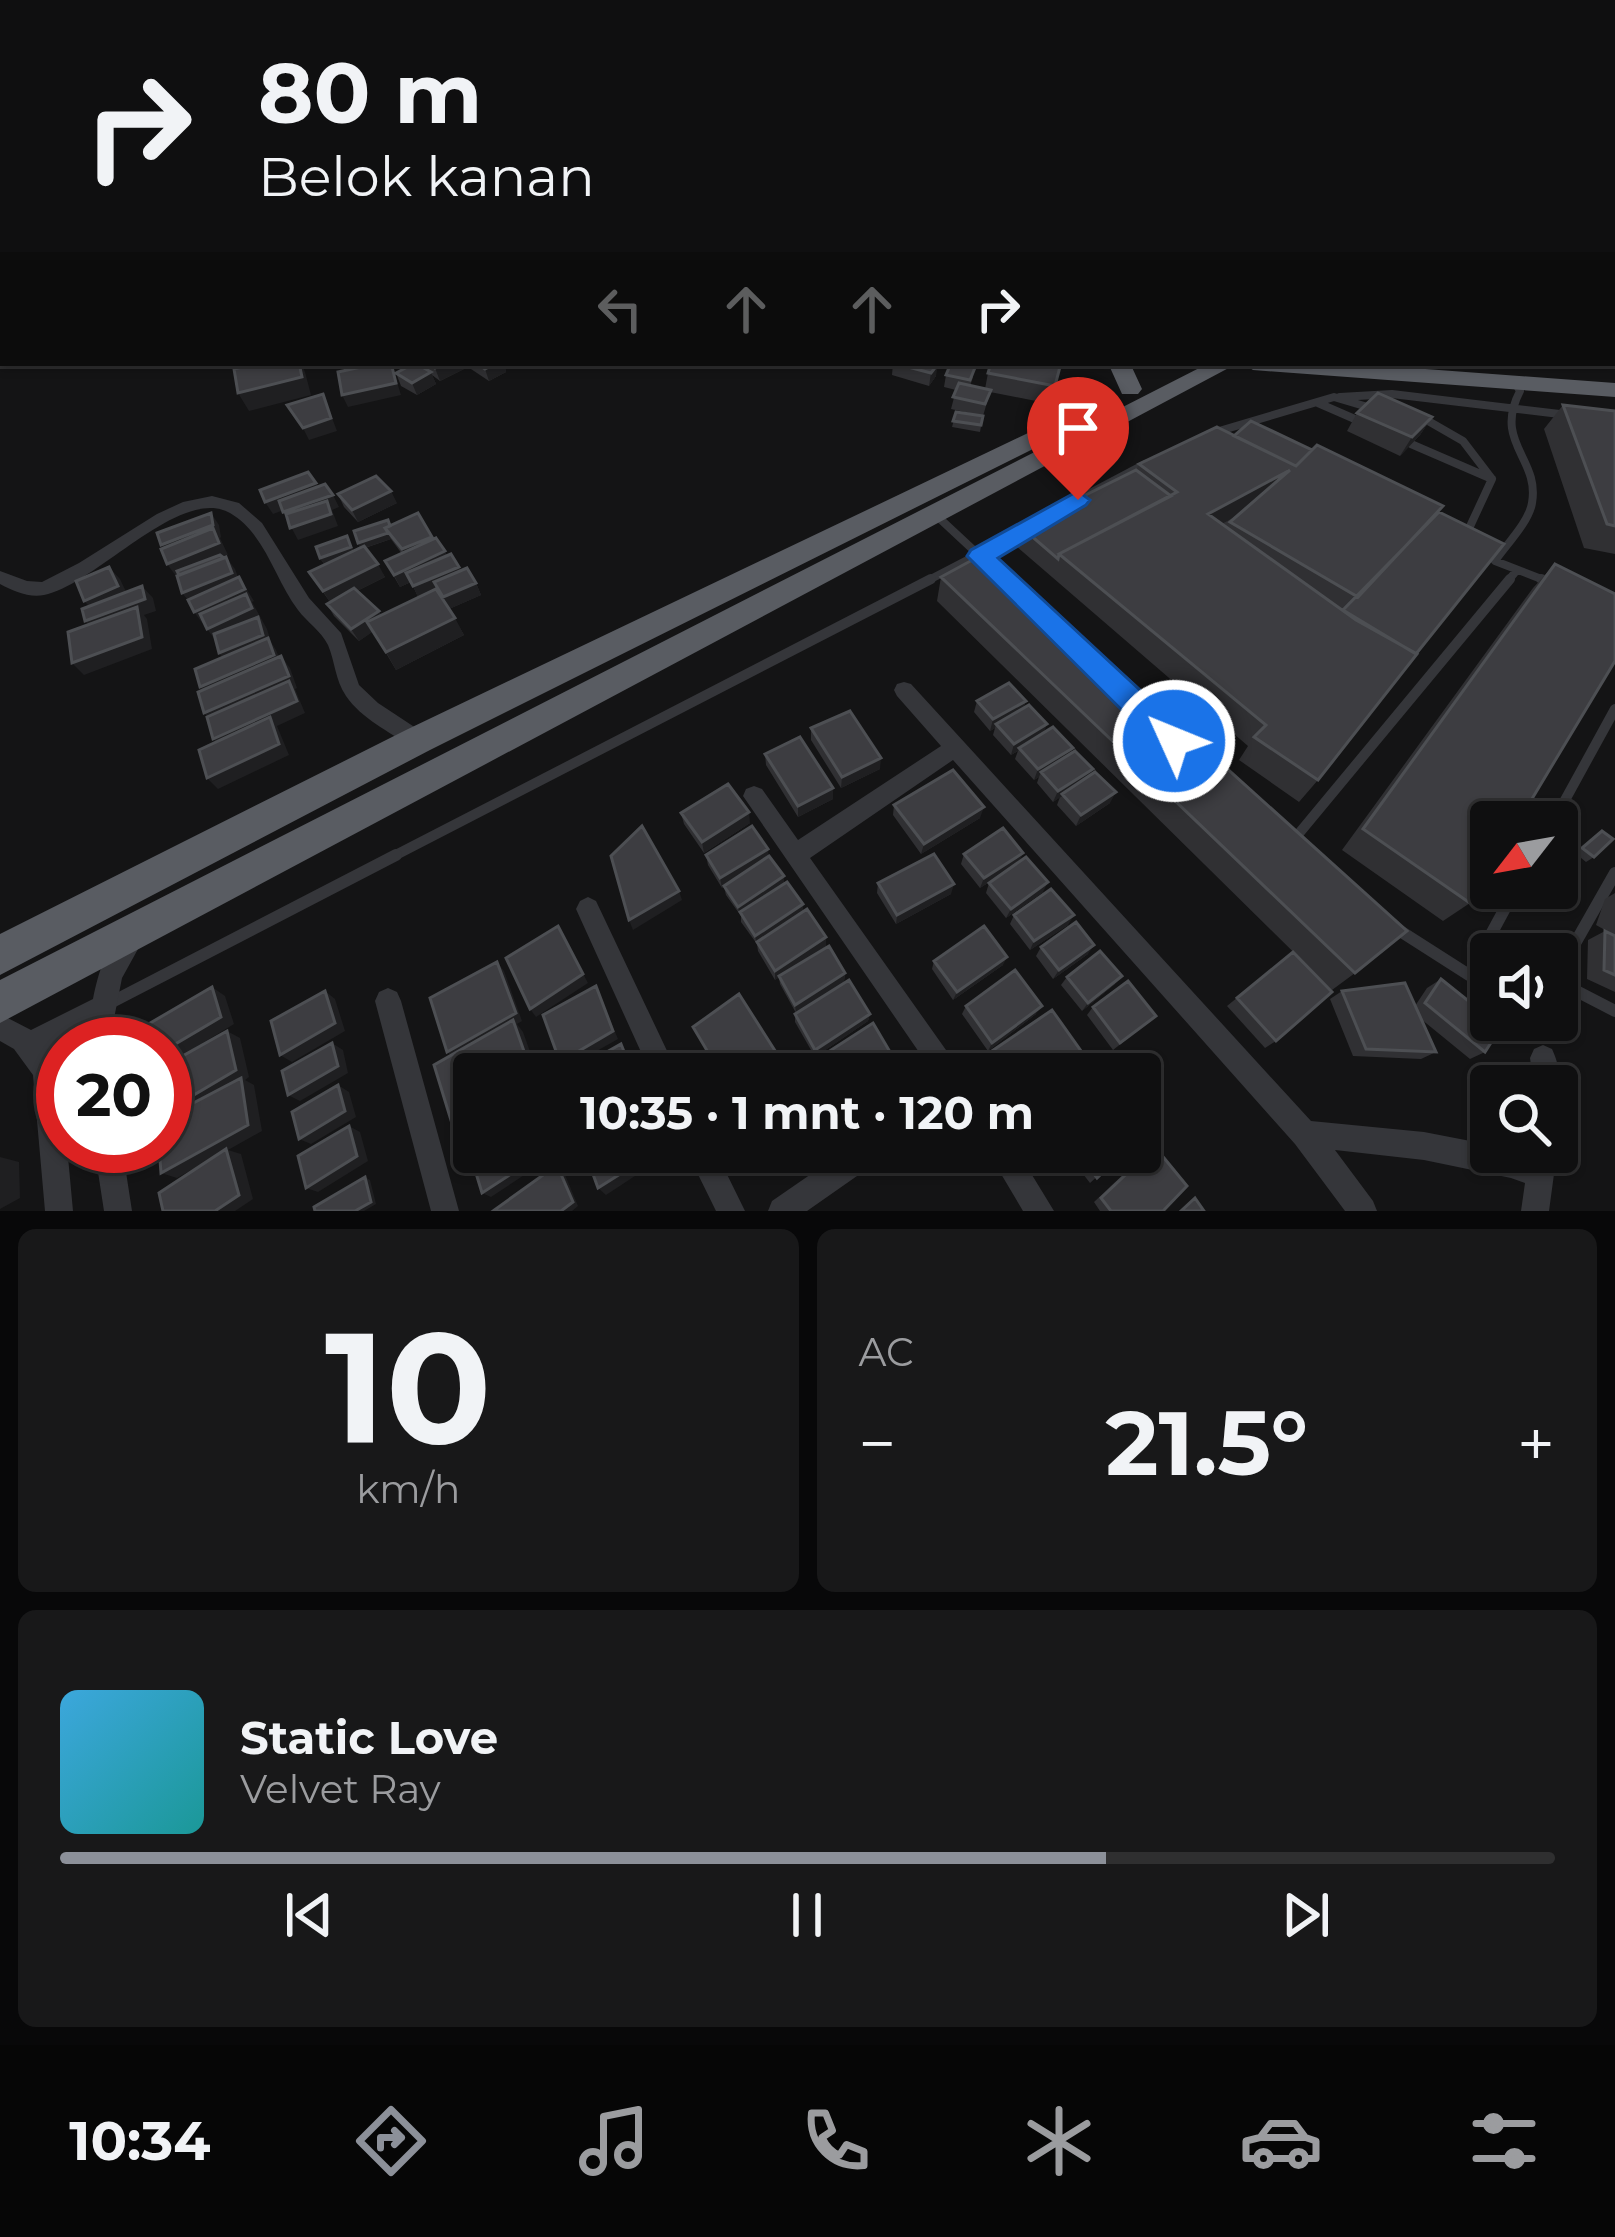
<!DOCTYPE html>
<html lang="id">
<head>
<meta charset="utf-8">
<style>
	:root { --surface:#0f0f10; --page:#181819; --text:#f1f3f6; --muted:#9b9c9f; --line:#2f2f30; --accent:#8c9099 }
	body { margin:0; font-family:Montserrat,sans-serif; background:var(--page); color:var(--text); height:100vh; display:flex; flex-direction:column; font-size:45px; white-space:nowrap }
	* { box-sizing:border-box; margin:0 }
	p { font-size:39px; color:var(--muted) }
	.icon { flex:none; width:66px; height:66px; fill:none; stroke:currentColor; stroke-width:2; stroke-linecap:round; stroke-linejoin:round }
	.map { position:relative; height:1211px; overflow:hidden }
	.sheet { display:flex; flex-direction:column; gap:18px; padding:18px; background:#080809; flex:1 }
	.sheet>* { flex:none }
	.hud { position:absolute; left:0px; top:0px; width:1617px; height:366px; box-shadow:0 3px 9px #0004,0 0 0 3px var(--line); background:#0f0f10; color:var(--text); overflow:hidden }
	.needle { width:78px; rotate:239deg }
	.fabs { position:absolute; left:1470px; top:801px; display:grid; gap:24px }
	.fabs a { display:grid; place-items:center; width:108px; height:108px; border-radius:12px; background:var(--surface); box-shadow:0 3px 9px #0004,0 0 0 3px var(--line); font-size:60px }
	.speed { position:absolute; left:36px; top:1017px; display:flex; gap:24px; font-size:60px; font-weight:700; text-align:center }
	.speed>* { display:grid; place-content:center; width:156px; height:156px; border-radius:50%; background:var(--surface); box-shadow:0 3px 9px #0004,0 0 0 3px var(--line); line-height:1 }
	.speed .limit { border:18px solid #d22; background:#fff; color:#111 }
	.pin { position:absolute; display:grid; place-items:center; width:102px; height:102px; color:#fff; margin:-123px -51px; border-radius:50% 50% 50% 0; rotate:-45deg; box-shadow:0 0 12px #0007 }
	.pin .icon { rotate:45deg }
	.me { position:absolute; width:132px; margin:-66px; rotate:314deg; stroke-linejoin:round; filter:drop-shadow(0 0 9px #0008) }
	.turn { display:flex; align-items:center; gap:42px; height:252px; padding:0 60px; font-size:54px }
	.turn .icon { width:156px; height:156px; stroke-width:2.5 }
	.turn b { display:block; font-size:84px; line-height:102px }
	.lanes { display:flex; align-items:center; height:114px; padding:0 60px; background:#0003; justify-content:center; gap:60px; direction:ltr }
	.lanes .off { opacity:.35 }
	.big { font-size:90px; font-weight:700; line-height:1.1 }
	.sheet .tile { flex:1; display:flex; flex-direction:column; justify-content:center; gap:18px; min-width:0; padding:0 42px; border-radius:18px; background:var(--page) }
	.sheet .dial { align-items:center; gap:0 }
	.dial b { font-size:156px; line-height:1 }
	.song { display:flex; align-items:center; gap:36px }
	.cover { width:144px; height:144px; border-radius:18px; background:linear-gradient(135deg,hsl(200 70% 55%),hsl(180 70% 35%)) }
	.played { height:12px; border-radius:6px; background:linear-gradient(90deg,var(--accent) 70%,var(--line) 70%) }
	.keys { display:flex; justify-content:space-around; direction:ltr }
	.heat { display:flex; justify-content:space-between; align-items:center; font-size:66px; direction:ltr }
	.sheet .tiles { flex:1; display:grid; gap:18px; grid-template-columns:1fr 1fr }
	.tile:last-child { grid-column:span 2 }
	.trip { position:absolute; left:453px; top:1053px; width:708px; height:120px; border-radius:12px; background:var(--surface); box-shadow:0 3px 9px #0004,0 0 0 3px var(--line); font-weight:700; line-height:120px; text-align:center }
	.dock { display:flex; height:192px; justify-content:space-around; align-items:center; background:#060606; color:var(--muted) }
	.dock .icon { width:84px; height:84px }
	.dock .current { color:var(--accent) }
	.dock b { font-size:54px; color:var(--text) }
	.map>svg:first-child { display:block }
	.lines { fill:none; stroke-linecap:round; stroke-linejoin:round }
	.service-far2 { stroke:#35363a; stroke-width:8 }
	.service-far1 { stroke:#35363a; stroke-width:10 }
	.service { stroke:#35363a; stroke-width:12 }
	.minor { fill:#35363a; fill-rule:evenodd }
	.trunk { fill:#595c62; fill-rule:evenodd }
	.wall { fill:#303033; fill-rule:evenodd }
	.shaded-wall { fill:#1f1f21 }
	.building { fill:#3d3d41; stroke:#4d4f53; stroke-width:3 }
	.route { fill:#1a73e8; stroke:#114b97; stroke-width:3 }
</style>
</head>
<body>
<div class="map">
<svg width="1615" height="1211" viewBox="0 0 1615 1211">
	<rect width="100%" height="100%" fill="#141415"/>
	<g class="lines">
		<path class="service-far2" d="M1516,384L1520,391C1493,443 1540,458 1532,503C1529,522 1506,545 1495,561L1549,582
			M1340,397L1392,394L1568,415
			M1318,403L1357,420
			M1423,418L1463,441L1492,479L1466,535
			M1209,434L1334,397L1371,408
			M1411,444L1492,479
			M1075,501L1145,464
			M938,517L982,558
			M925,582L1029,528
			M1507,582L1517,570"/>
		<path class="service-far1" d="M1541,579L1552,583
			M1553,822L1615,709
			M1291,843L1510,579
			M390,858L931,579"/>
		<path class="service" d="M1397,929L1469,975L1491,980
			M1469,975L1516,888
			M1557,975L1615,873
			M1557,981L1615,1011
			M112,1002L396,855"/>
		<path class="minor" d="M212,496L239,503L262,523L309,598L341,633L359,685L378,703L425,734L428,740L425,746L418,749L411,746C389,732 361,718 346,696C335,680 335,661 328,645C321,631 307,622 298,610C275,580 265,533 230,513C180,485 96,585 44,595C29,598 13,591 0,584V571L27,581L42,582L79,563L157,514L183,502Z
			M904,682L911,684L1311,1121L1424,1132L1491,1145V1152H1517L1529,1156V1152H1557L1549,1211H1521L1525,1183L1511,1178L1424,1160L1335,1150L1373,1201L1377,1211H1345L1295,1144L953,760L810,858L963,1074H934L743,796L746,789L754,786L762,789L798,840L941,746L897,696L894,690L897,684Z
			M588,897L596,901L678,1074H651L576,909L580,901Z
			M131,928L139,932L143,940L122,978L109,1044H83L86,1029L47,1050L59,1070L63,1146H67L73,1211H45L33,1075L14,1049L0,1041V1014L31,1030L93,999C98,974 107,940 131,928Z
			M388,988L397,992L401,1001L459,1211H431L375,1001L379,992Z
			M1543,1045L1552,1049C1558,1062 1563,1080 1557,1094V1086H1534L1530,1058L1534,1049Z
			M94,1146H122L132,1211H104Z
			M687,1152H716L745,1211H716Z
			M843,1152H881L877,1162L807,1211H768L772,1201Z
			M988,1152H1018L1054,1211H1023Z"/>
		<path class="trunk" d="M1108,363H1130L1142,389L1138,394H1122Z
			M1209,363H1238L0,1023V980Z
			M1242,363H1345L1615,383V397L1253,370Z
			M1068,414L1077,417V427L430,750L0,975V934L406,730Z"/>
	</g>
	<path class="wall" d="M426,363H504L506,372L489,381L468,367L440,381L432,375L436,384L417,395L401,386L396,373L428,370Z
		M893,363H934L936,376L929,386L892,375Z
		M1061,363L1051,404L990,392L983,416L951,409L956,390L944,387L946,375L973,377L970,386L985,389L988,373Z
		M1563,405L1615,411V554L1584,548L1544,429Z
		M956,412L983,416L980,432L952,427Z
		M1357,413L1432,417L1420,435L1400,456L1347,431Z
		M1234,436L1438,512L1318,780L1299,802L1239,760L1248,746L1016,546L1021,527L1136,470L1139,464Z
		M338,494L397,503L358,522L344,507Z
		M391,526L433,540L460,571L476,583L481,595L449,609L464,635L396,670L373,631L359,641L334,616L327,604L330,602L309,572L332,561L324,564L320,558L354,550ZM391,539L402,554L385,561L400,587L411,582L418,597L381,615L357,591L385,577L365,548Z
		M1555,564L1470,903L1443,921L1342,850L1533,588Z
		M941,577L1355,973L1332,990L937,601Z
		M977,701H1026L1023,708L1044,733L1073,748L1071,754L1110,803L1076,826L1057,805L1060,797L1053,802L1037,783L1039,777L1034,780L1015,759L1018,751L1011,755L993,735L995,728L990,731L974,712Z
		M811,728L880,769L841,788L811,740Z
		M765,754L833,788V799L798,817L766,765Z
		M894,805L980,818L921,854L893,815Z
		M681,813L750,823L704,853L684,824Z
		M1602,831L1594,857L1586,862L1575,853Z
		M964,854L1019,862L1043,892L1006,918L986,893L989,883L1008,870L980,888L961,864Z
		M706,855L769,857L784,883L803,904V912L826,946L801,963L845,973L844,982L796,1013L780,984L779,977L775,980L758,951L757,944L741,922V916L726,895L724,887L722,888L708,865Z
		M878,883L951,894L896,924L877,893Z
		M1615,893V992L1587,979L1588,940L1605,931L1614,935L1596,925L1605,899Z
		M1014,915L1068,925L1030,950L1010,924Z
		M1041,947L1088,954L1053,979L1036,956Z
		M1293,952L1276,1041L1265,1048L1227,1006Z
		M934,961L1003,965L953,1000L932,969Z
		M1067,977L1115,984L1082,1011L1061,985Z
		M1441,979L1485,1052L1470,1059L1421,1019L1436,1052L1421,1059L1353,1056L1330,999L1342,991L1415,1006L1427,988Z
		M966,1006L1036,1014L988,1051L962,1014Z
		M1093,1007L1156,1016L1113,1050L1087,1015Z
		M795,1014H870L868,1021L815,1057L795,1022Z
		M992,1051L1075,1058L1052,1074H998L988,1058Z
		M825,1054L891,1064L877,1074H831L824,1062Z
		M1155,1147L1163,1211H1100L1094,1202L1147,1152Z
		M1066,1152H1124L1090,1183Z"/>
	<path class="shaded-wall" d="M299,363H301L305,372L311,395L249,411L238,393Z
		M391,363L401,395L348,407L342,395Z
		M447,363H466L468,367L440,381L435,368Z
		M496,363H504L506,372L489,381L485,369Z
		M938,364L936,376L929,386L931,373Z
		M431,372L436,384L417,395L412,383Z
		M323,394L337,431L309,440L303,428Z
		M1432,417L1420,435L1400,456L1412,437Z
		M1290,470L1277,494L1196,538L1208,514Z
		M316,483L323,496L273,514L265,502Z
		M391,491L397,503L358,522L352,510Z
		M333,495L339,507L332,510L338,526L298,540L283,512Z
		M211,513L219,525L221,537L220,538L228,555L176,576L167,564L170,557L161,545Z
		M388,533L391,539L361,549L358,543Z
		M347,536L355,553L324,564L320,558Z
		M432,537L437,549L408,561L402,549Z
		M445,551L450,564L400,587L394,575Z
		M226,557L235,569L241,585L192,605L182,593Z
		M378,564L385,577L331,604L323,591Z
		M109,567L120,579L129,598L96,613L84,601Z
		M459,567L464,579L419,599L413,586Z
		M239,577L254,601L252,602L267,629L271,642L276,650L283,667L211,699L200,687L228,665L219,653L216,641L207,629L250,603L203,624L194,612Z
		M476,583L481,595L449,609L443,597Z
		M142,586L153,598L156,611L144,615L147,619L152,649L84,675L72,663L96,633L85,621Z
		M379,611L386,623L359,641L351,629Z
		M455,618L464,635L396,670L386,652Z
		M281,656L290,668L297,688L295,689L305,713L277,726L289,755L218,789L207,778L224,750L213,739L215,725L204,713Z
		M1026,701L1022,713L996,724L995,728L990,731L993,719Z
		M1047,724L1043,735L1011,755L1014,744Z
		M1073,748L1068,760L1041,772L1039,777L1034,780L1038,769Z
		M881,758L880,769L841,788L842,777Z
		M1093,769L1088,780L1053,802L1058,791Z
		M833,788V799L798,817V806Z
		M1116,792L1110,803L1076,826L1081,815Z
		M984,807L980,818L921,854L924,844Z
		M749,812L750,823L704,853L702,842Z
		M768,849L769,860L722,888L720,878Z
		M1023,853L1019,863L980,888L984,878Z
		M784,876V886L740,916L738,907Z
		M1048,882L1043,892L1006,918L1011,909Z
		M954,884L951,894L896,924L897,915Z
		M679,891L682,900L633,930L629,920Z
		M803,904V913L757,945L755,936Z
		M1074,915L1068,925L1030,950L1034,941Z
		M558,926L588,983L536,1017L530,1009Z
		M826,937V946L775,980V971Z
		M1094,945L1088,954L1053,979L1059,970Z
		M1007,957L1003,965L953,1000L957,992Z
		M497,962L504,971L522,1021L517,1024L523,1032L538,1074L455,1059L447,1052Z
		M845,973L844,982L796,1013L795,1005Z
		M1122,976L1115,984L1082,1011L1088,1003Z
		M596,986L618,1039L565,1069L560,1062Z
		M212,987L225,996L234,1024L165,1066V1050Z
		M325,991L335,999L345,1031L292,1062L280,1055Z
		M1042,1006L1036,1014L988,1051L992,1043Z
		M870,1014L868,1021L815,1057V1050Z
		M227,1031L240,1038L249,1077L245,1080L254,1085L262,1131L228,1150L241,1154L253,1199L235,1211H215L227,1150L177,1178L161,1173L165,1112Z
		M332,1043L343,1050L348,1073L300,1101L288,1095Z
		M779,1057L780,1064L768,1074H758Z
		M893,1057L891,1064L877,1074H868Z
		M338,1085L349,1092L356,1117L311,1144L299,1139Z
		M474,1118V1134L466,1138L454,1130Z
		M349,1126L360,1132L368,1161L318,1192L306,1188Z
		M545,1152H559L491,1197L482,1193Z
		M655,1152H666L667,1155L606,1195L598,1188Z
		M0,1157L19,1162L20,1198L0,1209Z
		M557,1165L563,1170L578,1206L572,1211H561Z
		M365,1177L370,1180L376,1204L364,1211H355Z"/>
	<path class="building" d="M259,363H299L302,377L238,393L234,369Z
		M380,363H391L396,383L342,395L338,372Z
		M415,363L431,372L412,383L396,373Z
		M428,363H447L435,368Z
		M476,363H496L485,369Z
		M893,363H934L938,364L931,373Z
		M951,363L976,365L970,380L946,375Z
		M991,363H1061L1055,386L988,373Z
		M959,383L991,390L985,404L953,397Z
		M1378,393L1432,417L1412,437L1357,413Z
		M323,394L331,418L303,428L287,405Z
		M1563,405L1615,411V526L1607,524Z
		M956,412L983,416L981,425L953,421Z
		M1251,421L1312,450L1296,466L1234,436Z
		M1217,427L1296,466L1317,445L1443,506L1358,597L1230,522L1290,470L1208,514L1356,620L1417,654L1318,780L1254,737L1266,725L1059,554L1177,492L1139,464Z
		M1136,470L1171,496L1059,554L1058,559L1021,527Z
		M308,472L316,483L265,502L260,490Z
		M376,476L391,491L352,510L338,494Z
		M325,484L333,495L283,512L279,501Z
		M327,501L331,514L290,528L286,514Z
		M1439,512L1504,544L1416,654L1343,610Z
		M211,513L213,525L161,545L157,533Z
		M418,513L432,537L402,549L385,528Z
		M388,520L390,526L385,528L388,533L358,543L354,531Z
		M213,528L219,543L167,564L161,549Z
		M347,536L351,547L320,558L316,547Z
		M436,538L445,551L394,575L385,561Z
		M364,546L378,564L323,591L309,572Z
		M987,552L1407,931L1355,973L941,577Z
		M451,554L459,567L413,586L406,573Z
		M220,555L224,558L179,575L177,571Z
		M226,557L232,573L182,593L177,576Z
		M1555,564L1615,594V661L1518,822H1491V867L1470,903L1363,829Z
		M109,567L118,586L84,601L76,581Z
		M467,568L476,583L443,597L434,582Z
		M239,577L245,589L194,612L188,600Z
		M142,586L145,599L85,621L82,609Z
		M354,588L379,611L351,629L327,604Z
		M436,589L455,618L386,652L367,622Z
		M246,594L252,608L207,629L200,614Z
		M137,607L142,637L72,663L68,632Z
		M258,617L263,635L219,653L214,634Z
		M268,638L274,655L200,687L195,669Z
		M281,656L289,676L204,713L198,692Z
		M289,681L297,701L213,739L207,717Z
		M1009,683L1026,701L993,719L977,701Z
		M1029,705L1047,724L1014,744L996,724Z
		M850,711L881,758L842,777L811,728Z
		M270,717L279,744L207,778L199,750Z
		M1053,727L1073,748L1038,769L1019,748Z
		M800,737L833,788L798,806L765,754Z
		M1075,751L1093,769L1058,791L1041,772Z
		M953,770L984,807L924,844L894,805Z
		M1095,772L1116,792L1081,815L1062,794Z
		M728,784L749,812L702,842L681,813Z
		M642,826L679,891L629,920L611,856Z
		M752,826L768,849L720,878L706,855Z
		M1003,828L1023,853L984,878L964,854Z
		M1602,831L1613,839L1594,857L1582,848Z
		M934,854L954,884L897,915L878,883Z
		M769,856L784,876L738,907L724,886Z
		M1026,857L1048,882L1011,909L989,883Z
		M787,882L803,904L755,936L740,912Z
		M1051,889L1074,915L1034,941L1014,915Z
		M807,909L826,937L775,971L757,942Z
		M1076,922L1094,945L1059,970L1041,947Z
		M558,926L583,974L530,1009L506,958Z
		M984,926L1007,957L957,992L934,961Z
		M1605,931L1615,936V975L1604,970Z
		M829,946L845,973L795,1005L779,976Z
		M1100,951L1122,976L1088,1003L1067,977Z
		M1293,952L1332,992L1276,1041L1237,998Z
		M497,962L516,1013L447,1052L430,998Z
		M1015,970L1042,1006L992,1043L966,1006Z
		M1441,979L1501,1027L1485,1052L1425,1003Z
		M849,980L870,1014L815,1050L795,1014Z
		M1128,981L1156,1016L1120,1043L1093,1007Z
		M1405,983L1436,1052L1366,1049L1342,991Z
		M596,986L613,1031L560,1062L543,1015Z
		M212,987L221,1017L165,1050V1044H143L140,1029Z
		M325,991L335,1023L280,1055L271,1021Z
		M739,994L779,1057L758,1074H721L693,1027Z
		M1052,1010L1081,1051L1048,1074H1007L992,1051Z
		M513,1020L532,1074H474V1118L454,1130L434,1065Z
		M873,1023L893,1057L868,1074H835L825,1054Z
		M227,1031L236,1070L165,1112V1066Z
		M332,1043L338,1066L288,1095L282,1071Z
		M621,1044L633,1074H568Z
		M241,1078L248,1125L161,1173L159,1146H165V1118Z
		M338,1085L345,1111L299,1139L292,1112Z
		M349,1126L357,1156L306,1188L298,1156Z
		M474,1132V1152H545L482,1193L465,1137Z
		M1155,1147L1187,1186L1163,1211H1111L1101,1198Z
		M226,1149L239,1195L215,1211H163L159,1193Z
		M585,1152H655L598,1188Z
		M1077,1152H1124L1097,1178Z
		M557,1165L573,1202L561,1211H493Z
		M365,1177L371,1202L355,1211H315L314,1207Z
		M1195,1198L1204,1211H1181Z"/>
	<linearGradient id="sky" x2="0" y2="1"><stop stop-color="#0b0b0c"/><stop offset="0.54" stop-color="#343a46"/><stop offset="1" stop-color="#343a46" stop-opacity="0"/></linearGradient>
	<rect width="1615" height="366" fill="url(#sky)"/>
	<path class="route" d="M1078,491L1090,500L1086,505L998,558L1185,732L1189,741L1185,751L1174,755L1163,751L967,556L971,550Z"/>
</svg>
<div class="fabs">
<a><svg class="needle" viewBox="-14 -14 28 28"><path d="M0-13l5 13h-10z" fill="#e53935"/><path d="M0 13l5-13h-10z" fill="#9b9c9f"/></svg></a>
<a><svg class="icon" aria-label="sound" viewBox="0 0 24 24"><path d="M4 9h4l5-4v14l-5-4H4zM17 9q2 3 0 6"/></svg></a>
<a><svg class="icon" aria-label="search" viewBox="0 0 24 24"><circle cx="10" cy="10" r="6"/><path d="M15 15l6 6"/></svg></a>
</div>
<div class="speed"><div class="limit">20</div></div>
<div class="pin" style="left:1078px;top:500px;background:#d93025"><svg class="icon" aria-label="arrive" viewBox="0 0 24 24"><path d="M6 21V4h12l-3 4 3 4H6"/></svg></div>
<svg class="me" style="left:1174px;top:741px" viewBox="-20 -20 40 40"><circle r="17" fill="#1a73e8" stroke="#fff" stroke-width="3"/><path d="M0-11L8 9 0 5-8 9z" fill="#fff"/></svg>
<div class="trip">10:35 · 1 mnt · 120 m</div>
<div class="hud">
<div class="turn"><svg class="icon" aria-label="right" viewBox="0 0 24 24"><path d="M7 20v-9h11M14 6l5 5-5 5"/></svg><div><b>80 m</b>Belok kanan</div></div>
<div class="lanes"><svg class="icon off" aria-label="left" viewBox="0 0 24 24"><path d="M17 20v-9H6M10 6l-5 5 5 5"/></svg><svg class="icon off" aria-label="ahead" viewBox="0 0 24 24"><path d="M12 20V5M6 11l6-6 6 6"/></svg><svg class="icon off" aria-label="ahead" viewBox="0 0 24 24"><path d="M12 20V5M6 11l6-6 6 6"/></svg><svg class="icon" aria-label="right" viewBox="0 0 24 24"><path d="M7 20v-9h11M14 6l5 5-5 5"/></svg></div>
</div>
</div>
<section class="sheet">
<div class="tiles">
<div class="tile dial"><b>10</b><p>km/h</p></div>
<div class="tile"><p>AC</p>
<div class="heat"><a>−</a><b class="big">21.5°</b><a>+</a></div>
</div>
<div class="tile">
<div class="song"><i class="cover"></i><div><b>Static Love</b><p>Velvet Ray</p></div></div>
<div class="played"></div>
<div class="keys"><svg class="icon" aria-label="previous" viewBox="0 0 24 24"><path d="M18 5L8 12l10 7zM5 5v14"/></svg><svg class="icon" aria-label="pause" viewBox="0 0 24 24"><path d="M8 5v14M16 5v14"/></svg><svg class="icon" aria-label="next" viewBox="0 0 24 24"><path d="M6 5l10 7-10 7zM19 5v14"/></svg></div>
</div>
</div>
</section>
<nav class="dock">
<b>10:34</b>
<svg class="icon current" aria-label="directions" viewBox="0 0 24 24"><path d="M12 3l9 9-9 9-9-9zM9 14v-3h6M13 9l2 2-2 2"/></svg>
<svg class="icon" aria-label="music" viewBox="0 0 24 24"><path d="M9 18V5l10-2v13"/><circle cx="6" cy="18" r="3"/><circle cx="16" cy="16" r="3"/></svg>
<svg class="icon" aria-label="phone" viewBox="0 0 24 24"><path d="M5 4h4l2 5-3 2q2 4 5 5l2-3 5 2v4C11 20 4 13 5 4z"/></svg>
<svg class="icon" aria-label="climate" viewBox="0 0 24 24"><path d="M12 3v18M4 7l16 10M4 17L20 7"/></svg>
<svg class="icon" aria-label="car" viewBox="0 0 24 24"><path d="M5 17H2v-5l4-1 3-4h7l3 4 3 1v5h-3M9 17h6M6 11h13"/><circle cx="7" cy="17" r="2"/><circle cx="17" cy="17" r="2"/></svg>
<svg class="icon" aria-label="filters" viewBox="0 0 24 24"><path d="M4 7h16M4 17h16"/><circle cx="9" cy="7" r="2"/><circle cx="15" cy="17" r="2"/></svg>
</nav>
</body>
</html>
